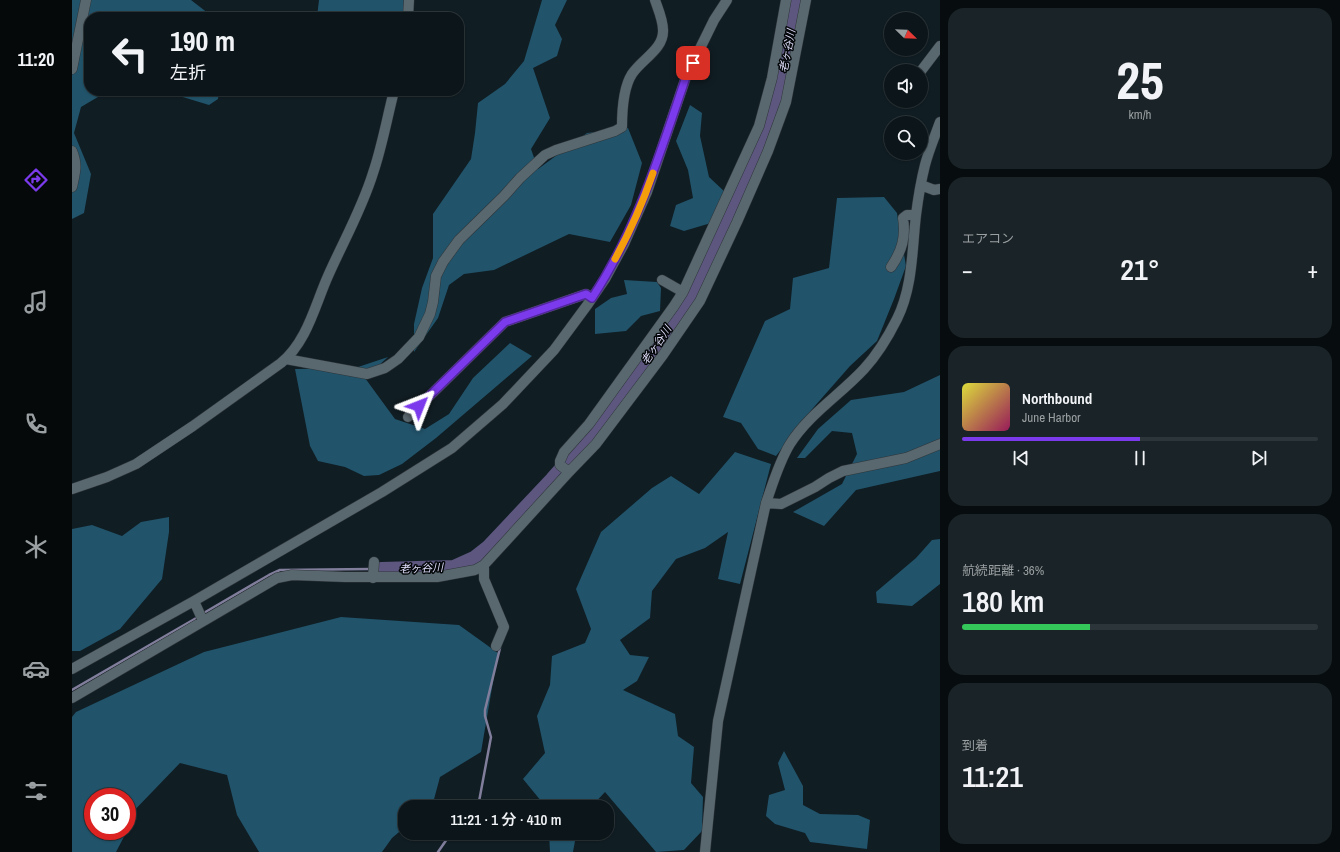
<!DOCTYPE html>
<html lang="ja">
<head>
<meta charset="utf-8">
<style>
	:root { --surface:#0c161a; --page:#1a2327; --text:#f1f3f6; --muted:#9a9fa2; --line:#2c3539; --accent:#7c3aed }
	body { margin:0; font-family:"Archivo Narrow","Noto Sans JP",sans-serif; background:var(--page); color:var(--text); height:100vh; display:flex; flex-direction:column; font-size:15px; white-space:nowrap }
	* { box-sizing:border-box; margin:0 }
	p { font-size:13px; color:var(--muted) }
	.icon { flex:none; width:22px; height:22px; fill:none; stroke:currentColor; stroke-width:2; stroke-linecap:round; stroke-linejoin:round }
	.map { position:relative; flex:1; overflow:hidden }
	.details { display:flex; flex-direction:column; gap:8px; padding:8px; background:#070c0e; width:400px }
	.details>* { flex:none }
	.guide { position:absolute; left:12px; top:12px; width:380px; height:84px; border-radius:16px; box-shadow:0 1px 3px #0004,0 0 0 1px var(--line); background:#0c161a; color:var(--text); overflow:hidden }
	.needle { width:26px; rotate:113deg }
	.tools { position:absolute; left:812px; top:12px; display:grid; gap:8px }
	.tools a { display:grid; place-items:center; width:44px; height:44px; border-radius:50%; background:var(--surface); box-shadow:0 1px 3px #0004,0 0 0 1px var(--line); font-size:20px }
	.speed { position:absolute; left:12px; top:788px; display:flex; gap:8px; font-size:20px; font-weight:700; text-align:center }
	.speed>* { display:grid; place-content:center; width:52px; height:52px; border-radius:50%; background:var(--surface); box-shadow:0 1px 3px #0004,0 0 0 1px var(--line); line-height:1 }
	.speed .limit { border:6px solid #d22; background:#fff; color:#111 }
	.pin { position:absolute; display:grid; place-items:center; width:34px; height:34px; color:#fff; margin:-17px; border-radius:8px; box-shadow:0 2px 6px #0006 }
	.me { position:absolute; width:44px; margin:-22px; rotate:45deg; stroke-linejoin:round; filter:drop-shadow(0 0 3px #0008) }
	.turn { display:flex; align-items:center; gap:14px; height:84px; padding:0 20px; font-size:18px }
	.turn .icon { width:52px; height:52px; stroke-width:2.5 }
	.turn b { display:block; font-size:28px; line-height:34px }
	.big { font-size:30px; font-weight:600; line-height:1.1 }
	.details .card { flex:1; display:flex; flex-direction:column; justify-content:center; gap:6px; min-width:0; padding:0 14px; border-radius:16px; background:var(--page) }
	.details .dial { align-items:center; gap:0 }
	.dial b { font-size:52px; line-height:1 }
	.song { display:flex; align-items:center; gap:12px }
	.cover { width:48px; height:48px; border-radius:6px; background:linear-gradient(135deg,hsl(60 70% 55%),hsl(330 70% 35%)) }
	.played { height:4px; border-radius:2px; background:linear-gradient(90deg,var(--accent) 50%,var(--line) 50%) }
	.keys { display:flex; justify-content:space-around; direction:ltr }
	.heat { display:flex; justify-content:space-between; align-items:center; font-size:22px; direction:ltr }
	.charge { height:6px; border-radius:3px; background:linear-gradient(90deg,#34c759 36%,var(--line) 0) }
	.trip { position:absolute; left:326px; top:800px; width:216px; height:40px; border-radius:16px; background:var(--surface); box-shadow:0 1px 3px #0004,0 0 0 1px var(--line); font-weight:600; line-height:40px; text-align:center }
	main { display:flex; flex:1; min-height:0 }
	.tabs { display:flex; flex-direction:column; width:72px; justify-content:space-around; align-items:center; background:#05090a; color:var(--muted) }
	.tabs .icon { width:28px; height:28px }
	.tabs .on { color:var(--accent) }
	.tabs b { font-size:18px; color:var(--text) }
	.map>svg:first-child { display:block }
	.forest { fill:#21536a }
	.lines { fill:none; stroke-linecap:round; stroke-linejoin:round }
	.stream { stroke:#817e9c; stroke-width:2.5 }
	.river { stroke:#5d567f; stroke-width:14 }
	.minor-casing { stroke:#2f363b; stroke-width:11 }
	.minor { stroke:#59686f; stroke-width:10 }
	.route-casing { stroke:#51269a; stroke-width:10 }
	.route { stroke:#7c3aed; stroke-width:7 }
	.slow { stroke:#f59e0b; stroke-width:7 }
	.labels { text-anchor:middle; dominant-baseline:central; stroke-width:3; stroke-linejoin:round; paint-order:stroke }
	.water-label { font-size:11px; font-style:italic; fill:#dbd8f4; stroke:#030709 }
</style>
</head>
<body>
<main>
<nav class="tabs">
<b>11:20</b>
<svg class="icon on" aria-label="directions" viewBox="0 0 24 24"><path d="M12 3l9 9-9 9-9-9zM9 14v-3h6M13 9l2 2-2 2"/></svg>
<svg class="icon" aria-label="music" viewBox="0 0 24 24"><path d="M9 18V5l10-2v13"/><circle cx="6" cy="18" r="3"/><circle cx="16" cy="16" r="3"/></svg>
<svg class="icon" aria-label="phone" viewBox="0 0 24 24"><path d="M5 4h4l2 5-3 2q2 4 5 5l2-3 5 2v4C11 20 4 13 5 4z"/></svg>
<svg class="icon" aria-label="climate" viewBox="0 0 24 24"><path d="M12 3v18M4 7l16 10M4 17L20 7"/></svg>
<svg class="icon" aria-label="car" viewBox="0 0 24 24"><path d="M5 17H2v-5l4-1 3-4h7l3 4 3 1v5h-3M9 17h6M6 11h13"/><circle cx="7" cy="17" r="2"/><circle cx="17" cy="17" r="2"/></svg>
<svg class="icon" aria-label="filters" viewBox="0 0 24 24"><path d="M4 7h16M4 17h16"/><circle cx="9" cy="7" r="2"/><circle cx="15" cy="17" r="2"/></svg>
</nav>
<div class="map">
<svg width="868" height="852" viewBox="0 0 868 852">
	<rect width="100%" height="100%" fill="#101d23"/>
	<path class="forest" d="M0,0H119L141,17H17V91H36L9,107L2,133L19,174L12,213L0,219Z
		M247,0H341L337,17H245Z
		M470,0H495L483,25L490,39L485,56L461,68L478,118L459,149L466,169L515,133L556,128L570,163L559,205L538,242L497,234L422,270L392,274L377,285L366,318L342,352V324L350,288L361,258V214L399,159L403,133L406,103L433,84L452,61Z
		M91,91H147L146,99L137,105Z
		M618,105L630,113L628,136L637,177L653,192L639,223L612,231L598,226L604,205L621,198L616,170L604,141Z
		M812,197L825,213L834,266L822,299L805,341L778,366L735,415L704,456L686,449L669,423L651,417L693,321L718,309L721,278L757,268L765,198Z
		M552,280L585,282L589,288L588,311L569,316L554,331L523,334V309L539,298L555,294Z
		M438,343L460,356L364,438L330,464L307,475L292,476L273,467L246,461L238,446L223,369L283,368L316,357L293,378L323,419L353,429L377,414L401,378Z
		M868,375V471L784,490L752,526L721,512L770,484L785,454L780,433L760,431L733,458H725L746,429L779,400L832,392Z
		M663,452L699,464L668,584L646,579L656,532L633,548L604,559L580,591L578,618L548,640L558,655L577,657L565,681L551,690L603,714L606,736L622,747L619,783L631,797L630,831L612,850L584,852L533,792L519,807H474L451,779L473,753L465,716L478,685L480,656L513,643L519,629L504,589L529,532L580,488L599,476L627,494Z
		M97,517V532L90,579L48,629L8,651H0V529L20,525L50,536L69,522Z
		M868,539V584L840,606L805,603L804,592L844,558L860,540Z
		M269,617L387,625L426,653L409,752L368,777L361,803L357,807H333V827L320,838L310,852H187L165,815L155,775L108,763L55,818V797H21V831H55L44,852H0V717L4,712L132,652Z
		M712,751L731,786V805L748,814L786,815L798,820L795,849L738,842L733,833L703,824L694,816L697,795L713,790L706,763Z
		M477,833H501L503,841L501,852H478Z"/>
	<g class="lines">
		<path class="stream" d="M402,558L405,566
			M130,614L197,575L208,570L299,569
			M0,690L126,617
			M406,807L419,737L413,716V710L428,648
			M366,852L375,839L383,833"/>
		<path class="river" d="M309,569L382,567L402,558L416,547L480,479L520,434L573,361L614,302L631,275L690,146L707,92L724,0"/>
		<defs>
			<path id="minor" d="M336,17L337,0
				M0,69L14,0
				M849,71L868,46
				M0,151C6,165 3,173 0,187
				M849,185L862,190L868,189
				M819,267C830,251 834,237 831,218L835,215H844
				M590,280L611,292
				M214,359L295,374L313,368L326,359L347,337L358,314L361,302L364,276L371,262L387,240L432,196L448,178L473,155L484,150L543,131L550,127C550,111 551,88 560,74C570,59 592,49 591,30C591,20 586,9 583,0
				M336,417L433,322L514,294L520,298
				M497,472L488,465V461L492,452L517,424L602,306L611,292L687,126L700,78L714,0
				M0,489L35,477L64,464L121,426L209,363C235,342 243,305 256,276C271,242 290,209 301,173C310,147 315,118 322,91
				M694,503L709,504L743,487L757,478L771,471L834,458L868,444
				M412,565V579L432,627L424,646
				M301,578L302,562
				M122,601L131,621
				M0,669L122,601L310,492L380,448L431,404L482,350L516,304L533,279L552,244L575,192L614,77L642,20L655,0
				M0,698L205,578L220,575L273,577H365L403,570L412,565L497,472L524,444L591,355L628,301L665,222L696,151L714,102L734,0
				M633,852L646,721L694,503C701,483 707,462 718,444C737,414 768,395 792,369C806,354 816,337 825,319C841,287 840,249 844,215C846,199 849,181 853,165C857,150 863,136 868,122"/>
		</defs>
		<use href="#minor" class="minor-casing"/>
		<use href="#minor" class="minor"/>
	</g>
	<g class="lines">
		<defs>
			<path id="route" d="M347,406L433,322L514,294L520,298C565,230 588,153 614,77L621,63"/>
		</defs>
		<use href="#route" class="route-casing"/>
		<use href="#route" class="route"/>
		<path class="slow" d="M543,259C558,232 571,202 581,173"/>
	</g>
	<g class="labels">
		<g class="water-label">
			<text transform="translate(715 51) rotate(-79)">老ヶ谷川</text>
			<text transform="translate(584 345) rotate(-56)">老ヶ谷川</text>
			<text transform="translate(349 568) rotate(-2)">老ヶ谷川</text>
		</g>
	</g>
</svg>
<div class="tools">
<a><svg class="needle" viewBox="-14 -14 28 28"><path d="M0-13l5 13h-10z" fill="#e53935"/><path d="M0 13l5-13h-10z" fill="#9a9fa2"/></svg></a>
<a><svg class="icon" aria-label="sound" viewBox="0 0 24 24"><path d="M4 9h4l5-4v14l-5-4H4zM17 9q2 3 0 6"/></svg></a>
<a><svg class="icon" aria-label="search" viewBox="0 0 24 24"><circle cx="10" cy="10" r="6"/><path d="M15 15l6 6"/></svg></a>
</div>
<div class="speed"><div class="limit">30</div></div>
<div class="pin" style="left:621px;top:63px;background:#d93025"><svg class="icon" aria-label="arrive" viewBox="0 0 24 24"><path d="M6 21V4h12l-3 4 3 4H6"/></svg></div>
<svg class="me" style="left:347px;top:406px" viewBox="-20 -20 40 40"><path d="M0-17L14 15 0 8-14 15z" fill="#7c3aed" stroke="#fff" stroke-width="4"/></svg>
<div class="trip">11:21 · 1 分 · 410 m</div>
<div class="guide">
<div class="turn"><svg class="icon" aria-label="left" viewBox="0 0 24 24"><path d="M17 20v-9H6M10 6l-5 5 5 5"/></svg><div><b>190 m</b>左折</div></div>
</div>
</div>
<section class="details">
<div class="card dial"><b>25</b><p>km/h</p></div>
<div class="card"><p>エアコン</p>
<div class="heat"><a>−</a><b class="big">21°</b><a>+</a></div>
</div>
<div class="card">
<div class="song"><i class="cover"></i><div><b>Northbound</b><p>June Harbor</p></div></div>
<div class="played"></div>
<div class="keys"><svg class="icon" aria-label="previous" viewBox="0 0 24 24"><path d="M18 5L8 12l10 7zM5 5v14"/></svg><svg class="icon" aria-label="pause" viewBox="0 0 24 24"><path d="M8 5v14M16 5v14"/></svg><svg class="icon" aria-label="next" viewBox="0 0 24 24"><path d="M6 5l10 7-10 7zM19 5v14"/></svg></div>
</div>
<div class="card"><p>航続距離 · 36%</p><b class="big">180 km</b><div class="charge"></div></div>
<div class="card"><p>到着</p><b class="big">11:21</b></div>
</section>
</main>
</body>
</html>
